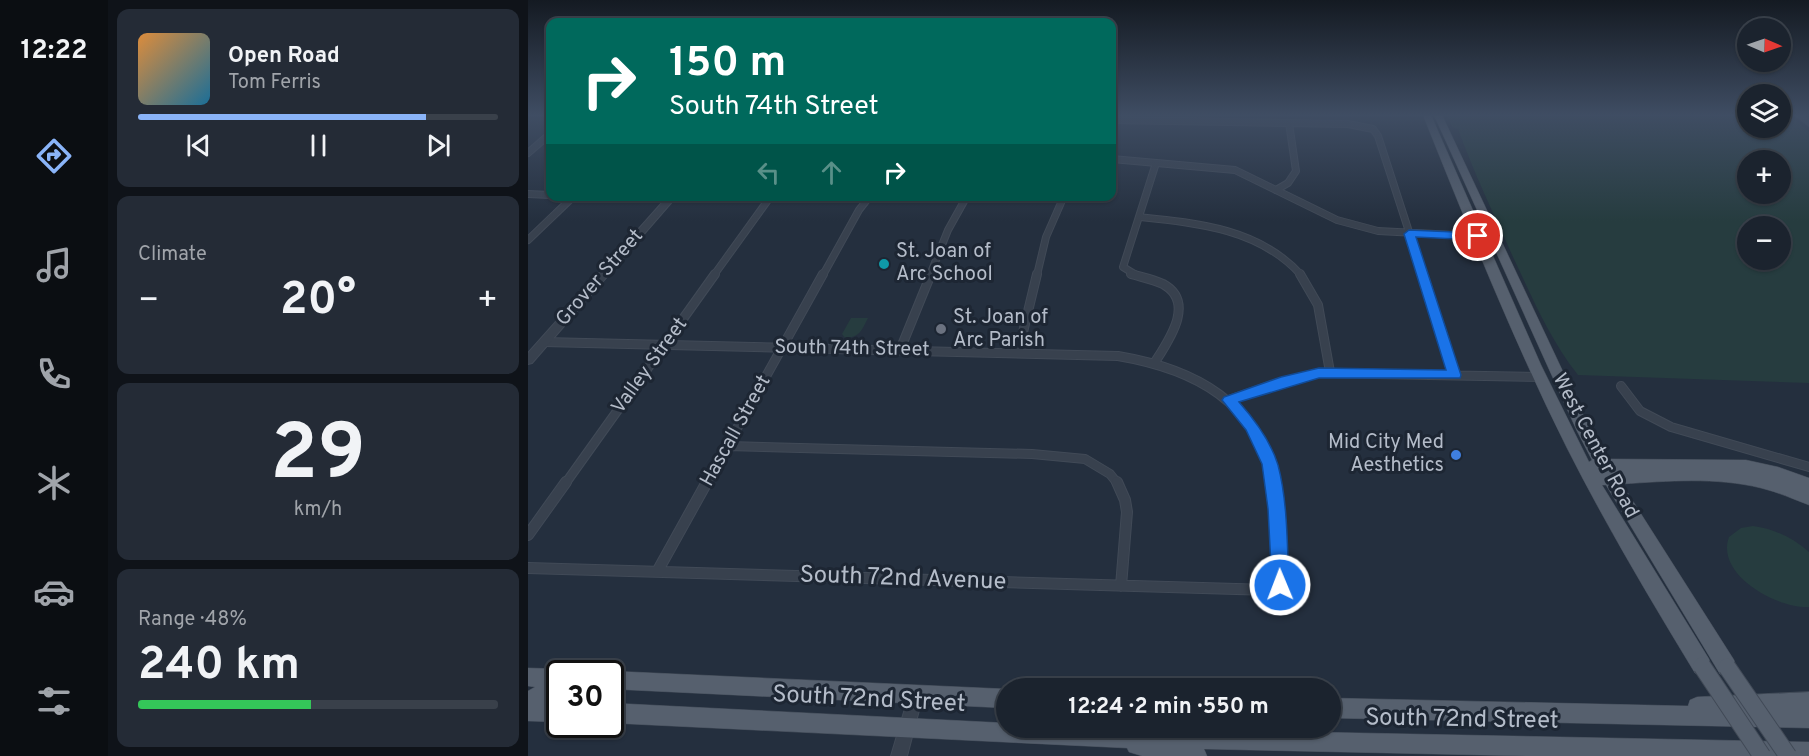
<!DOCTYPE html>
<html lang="en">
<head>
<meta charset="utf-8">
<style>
	:root { --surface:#1b232e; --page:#242b36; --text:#f1f3f6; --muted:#a0a4aa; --line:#39404a; --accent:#8ab4f8 }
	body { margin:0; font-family:Overpass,sans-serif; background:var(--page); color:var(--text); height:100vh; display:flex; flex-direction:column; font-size:22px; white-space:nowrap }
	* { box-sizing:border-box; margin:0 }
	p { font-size:20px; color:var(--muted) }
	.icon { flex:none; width:33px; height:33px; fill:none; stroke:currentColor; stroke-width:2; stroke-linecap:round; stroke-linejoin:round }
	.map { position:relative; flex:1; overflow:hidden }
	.side { display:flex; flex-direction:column; gap:9px; padding:9px; background:#0f1319; width:420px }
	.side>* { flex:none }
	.hud { position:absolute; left:18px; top:18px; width:570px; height:183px; border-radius:12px; box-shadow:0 2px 4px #0004,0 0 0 2px var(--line); background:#00695c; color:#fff; overflow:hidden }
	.needle { width:39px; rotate:92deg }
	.buttons { position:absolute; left:1209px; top:18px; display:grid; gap:12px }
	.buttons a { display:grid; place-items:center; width:54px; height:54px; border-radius:50%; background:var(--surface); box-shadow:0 2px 4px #0004,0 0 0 2px var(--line); font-size:30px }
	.speed { position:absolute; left:18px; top:660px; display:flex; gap:12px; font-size:30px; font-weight:700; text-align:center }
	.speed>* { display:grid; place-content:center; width:78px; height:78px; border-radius:50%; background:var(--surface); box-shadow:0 2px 4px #0004,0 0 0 2px var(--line); line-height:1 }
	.speed .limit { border:3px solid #111; border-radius:9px; background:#fff; color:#111 }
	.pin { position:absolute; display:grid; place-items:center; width:51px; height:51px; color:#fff; margin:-26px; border:3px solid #fff; border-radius:50%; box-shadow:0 2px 6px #0007 }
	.me { position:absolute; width:66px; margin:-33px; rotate:359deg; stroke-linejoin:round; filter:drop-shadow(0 0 4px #0008) }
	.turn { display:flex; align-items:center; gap:21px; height:126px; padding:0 24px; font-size:27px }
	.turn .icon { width:78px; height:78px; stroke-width:2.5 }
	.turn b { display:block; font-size:42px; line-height:51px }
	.lanes { display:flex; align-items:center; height:57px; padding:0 24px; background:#0003; justify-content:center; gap:30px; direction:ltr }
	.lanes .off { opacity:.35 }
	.big { font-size:45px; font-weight:700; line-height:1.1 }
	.side .tile { flex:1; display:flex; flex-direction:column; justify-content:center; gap:9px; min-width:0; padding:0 21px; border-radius:12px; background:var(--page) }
	.side .dial { align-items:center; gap:0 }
	.dial b { font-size:78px; line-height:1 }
	.song { display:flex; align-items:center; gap:18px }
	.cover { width:72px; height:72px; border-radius:9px; background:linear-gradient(135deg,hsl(30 70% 55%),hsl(200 70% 35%)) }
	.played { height:6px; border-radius:3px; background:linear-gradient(90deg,var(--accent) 80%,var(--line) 80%) }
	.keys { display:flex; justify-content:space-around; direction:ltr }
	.heat { display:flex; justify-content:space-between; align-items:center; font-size:33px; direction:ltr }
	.charge { height:9px; border-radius:4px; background:linear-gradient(90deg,#34c759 48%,var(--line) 0) }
	.trip { position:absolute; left:468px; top:678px; width:345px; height:60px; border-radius:30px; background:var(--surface); box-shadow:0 2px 4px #0004,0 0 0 2px var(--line); font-weight:700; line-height:60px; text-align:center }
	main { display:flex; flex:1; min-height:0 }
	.dock { display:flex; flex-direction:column; width:108px; justify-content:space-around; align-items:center; background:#0b0e12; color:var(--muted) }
	.dock .icon { width:42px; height:42px }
	.dock .selected { color:var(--accent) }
	.dock b { font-size:27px; color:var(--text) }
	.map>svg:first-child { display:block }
	.green { fill:#263c3f; fill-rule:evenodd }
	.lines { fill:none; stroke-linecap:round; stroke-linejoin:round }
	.minor-far2-casing { stroke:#414a57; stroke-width:8 }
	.minor-far1-casing { stroke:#414a57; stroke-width:10 }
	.minor-casing { stroke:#414a57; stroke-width:12 }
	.tertiary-casing { stroke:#414a57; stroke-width:2 }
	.secondary-casing { stroke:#414a57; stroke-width:2 }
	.primary-casing { stroke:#414a57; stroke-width:1 }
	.minor-far2 { stroke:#38414e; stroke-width:6 }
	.minor-far1 { stroke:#38414e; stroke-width:8 }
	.minor { stroke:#38414e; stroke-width:10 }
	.tertiary { fill:#38414e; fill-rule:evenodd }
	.secondary { fill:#465061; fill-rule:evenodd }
	.primary { fill:#56606e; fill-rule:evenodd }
	.primary-bridge-casing { stroke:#414a57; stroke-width:19; stroke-linecap:butt }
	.primary-bridge { stroke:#56606e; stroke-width:17 }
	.route { fill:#1a73e8; stroke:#114b97; stroke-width:1.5 }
	.culture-dot { fill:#0f9aa8; stroke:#1d2633; stroke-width:2 }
	.worship-dot { fill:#6b7280; stroke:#1d2633; stroke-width:2 }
	.shop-dot { fill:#3f7fe0; stroke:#1d2633; stroke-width:2 }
	.labels { text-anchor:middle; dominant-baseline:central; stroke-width:6; stroke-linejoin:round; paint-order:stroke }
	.poi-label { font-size:20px; fill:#b4bcc9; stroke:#1d2633; text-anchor:start }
	.street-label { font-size:20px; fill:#b4bcc9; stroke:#1d2633 }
	.near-street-label { font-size:24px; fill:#b4bcc9; stroke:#1d2633 }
</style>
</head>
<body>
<main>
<nav class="dock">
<b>12:22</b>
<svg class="icon selected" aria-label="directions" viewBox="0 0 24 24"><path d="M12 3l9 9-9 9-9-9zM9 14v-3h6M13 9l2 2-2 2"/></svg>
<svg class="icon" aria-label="music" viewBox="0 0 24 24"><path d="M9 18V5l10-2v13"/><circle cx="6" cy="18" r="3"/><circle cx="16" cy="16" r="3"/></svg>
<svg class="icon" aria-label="phone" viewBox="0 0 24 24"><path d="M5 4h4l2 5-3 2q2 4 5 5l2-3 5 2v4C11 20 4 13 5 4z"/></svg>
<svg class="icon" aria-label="climate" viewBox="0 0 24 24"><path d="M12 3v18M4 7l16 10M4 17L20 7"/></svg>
<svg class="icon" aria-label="car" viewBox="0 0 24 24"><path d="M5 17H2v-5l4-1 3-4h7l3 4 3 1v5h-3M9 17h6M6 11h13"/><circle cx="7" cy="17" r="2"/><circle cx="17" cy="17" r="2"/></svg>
<svg class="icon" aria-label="filters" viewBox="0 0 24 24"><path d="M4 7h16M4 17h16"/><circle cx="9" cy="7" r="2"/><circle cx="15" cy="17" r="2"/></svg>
</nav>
<section class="side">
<div class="tile">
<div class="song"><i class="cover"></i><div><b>Open Road</b><p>Tom Ferris</p></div></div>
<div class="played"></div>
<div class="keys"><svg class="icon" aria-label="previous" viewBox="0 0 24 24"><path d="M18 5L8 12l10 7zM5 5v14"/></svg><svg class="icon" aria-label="pause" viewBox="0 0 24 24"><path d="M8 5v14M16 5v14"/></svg><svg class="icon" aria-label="next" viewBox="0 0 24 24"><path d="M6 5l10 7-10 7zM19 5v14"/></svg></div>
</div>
<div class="tile"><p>Climate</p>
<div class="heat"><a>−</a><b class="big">20°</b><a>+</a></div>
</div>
<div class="tile dial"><b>29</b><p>km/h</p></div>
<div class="tile"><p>Range · 48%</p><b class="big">240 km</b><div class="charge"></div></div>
</section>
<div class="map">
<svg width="1281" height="756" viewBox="0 0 1281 756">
	<rect width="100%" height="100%" fill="#242f3e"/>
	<path class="green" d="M919,115H1219L1220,128H1252L1253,115H1262L1281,132V383L1050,375C1022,340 1004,297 985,257C966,215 946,173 930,129L924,127ZM1220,160H1252V194H1220ZM1220,226H1252V260H1220Z
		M323,318H340C333,332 331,337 317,338L314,334Z
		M1225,526C1247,529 1265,538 1281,552V607C1250,609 1187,575 1201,537L1213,528Z"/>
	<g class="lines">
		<defs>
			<path id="minor-far2" d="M584,120L820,124L845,129L850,136L895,275
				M0,153L22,134
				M584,159L707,170L809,220L850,231L965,237
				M748,190L760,183L768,171L761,123
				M0,194L22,195
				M611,217C670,223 732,229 773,275
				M0,240L46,196
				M186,275L243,196
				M295,275L331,210L342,196
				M402,275L420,230L439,196
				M509,275L518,237L536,196
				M608,275L595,267L628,163"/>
			<path id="minor-far1" d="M603,274C613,277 625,279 635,284C668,302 641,340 627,362
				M772,274L790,305L802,372
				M894,274L927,375
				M16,342L590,356C667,369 730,402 746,484
				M372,350L403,274
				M490,353L509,274
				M1093,386L1112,411L1143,427L1281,467
				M701,400L753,382L791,373L1013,377
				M200,446L504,454L557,459L582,474L590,484
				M37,484L187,274
				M178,484L295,274"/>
			<path id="minor" d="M589,482L597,500L599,512L593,586
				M0,535L38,482
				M0,568L742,590L752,585L754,577L746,482
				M129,572L179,482"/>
			<path id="tertiary" d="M140,196H149L4,363L0,364V353Z
				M388,688L393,690L395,695L379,756H363L381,695L383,690Z"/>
			<path id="secondary" d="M1267,115H1276L1281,120V126Z"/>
			<path id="primary" d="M895,115H903L1013,365L1061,462L1064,460L1049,431L906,115H914L1062,429L1079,459L1218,460L1250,467L1281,478V505C1265,499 1250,492 1233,488C1188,477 1140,481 1094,484L1206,660L1208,667L1206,674L1199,676L1192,674L1078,485H1074L1181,659L1183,666L1181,673L1174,675L1167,673C1122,599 1078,525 1039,448C985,340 940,227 895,115Z
				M0,668L32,669L39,671V674H32V693L18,702H32V722L0,721V691L7,687L0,686Z
				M82,671L478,689V708L82,689V674H75Z
				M1281,692V728L802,718V698L1160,706L1162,700L1169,697Z
				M82,703L478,723V728H584L1281,742V756H999L676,749L679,756H614L601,752L599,748L82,723Z"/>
		</defs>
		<use href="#minor-far2" class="minor-far2-casing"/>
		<use href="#minor-far1" class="minor-far1-casing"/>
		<use href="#minor" class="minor-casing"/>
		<use href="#tertiary" class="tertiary-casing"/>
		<use href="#secondary" class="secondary-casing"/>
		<use href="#primary" class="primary-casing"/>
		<use href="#minor-far2" class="minor-far2"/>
		<use href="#minor-far1" class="minor-far1"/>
		<use href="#minor" class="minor"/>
		<use href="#tertiary" class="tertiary"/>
		<use href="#secondary" class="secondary"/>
		<use href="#primary" class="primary"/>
		<defs>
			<path id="primary-bridge" d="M1174,666L1234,756
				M1199,667L1260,756"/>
		</defs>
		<use href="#primary-bridge" class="primary-bridge-casing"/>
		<use href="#primary-bridge" class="primary-bridge"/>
	</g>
	<linearGradient id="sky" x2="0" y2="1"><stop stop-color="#141a22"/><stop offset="0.52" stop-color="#3f4d63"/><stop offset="1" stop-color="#3f4d63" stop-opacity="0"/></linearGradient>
	<rect width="1281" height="221" fill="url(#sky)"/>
	<path class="route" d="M881,230L950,233L956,236L950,240L888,237L933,375L932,378H791L711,402C727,420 743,442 750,465C760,503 759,546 761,585L759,591L752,593L746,591L744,585L740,509L734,464L718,430L694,400L696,397L753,377L791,368L918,370L876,234Z"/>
	<circle class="culture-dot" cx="356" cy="264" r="6"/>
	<circle class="worship-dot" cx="413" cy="329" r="6"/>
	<circle class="shop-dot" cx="928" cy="455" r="6"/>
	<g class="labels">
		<g class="poi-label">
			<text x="368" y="252">St. Joan of<tspan x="368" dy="23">Arc School</tspan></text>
			<text x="425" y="318">St. Joan of<tspan x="425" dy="23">Arc Parish</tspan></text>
			<text x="916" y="443" text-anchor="end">Mid City Med<tspan x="916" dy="23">Aesthetics</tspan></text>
		</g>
		<g class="street-label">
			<text transform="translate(72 278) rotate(-49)">Grover Street</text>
			<text transform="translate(324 349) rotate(1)">South 74th Street</text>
			<text transform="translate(122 366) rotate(-54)">Valley Street</text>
			<text transform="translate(208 431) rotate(-61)">Hascall Street</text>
			<text transform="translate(1067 446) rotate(62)">West Center Road</text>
		</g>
		<g class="near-street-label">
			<text transform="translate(375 579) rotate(2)">South 72nd Avenue</text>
			<text transform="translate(341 700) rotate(3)">South 72nd Street</text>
			<text transform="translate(934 720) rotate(1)">South 72nd Street</text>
		</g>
	</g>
</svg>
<div class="buttons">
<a><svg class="needle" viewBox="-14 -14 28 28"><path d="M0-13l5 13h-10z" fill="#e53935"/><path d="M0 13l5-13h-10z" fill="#a0a4aa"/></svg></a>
<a><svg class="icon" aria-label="layers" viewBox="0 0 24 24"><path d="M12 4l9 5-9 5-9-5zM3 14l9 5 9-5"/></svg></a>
<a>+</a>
<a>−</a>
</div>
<div class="speed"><div class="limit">30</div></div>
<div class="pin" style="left:950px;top:236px;background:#d93025"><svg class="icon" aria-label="arrive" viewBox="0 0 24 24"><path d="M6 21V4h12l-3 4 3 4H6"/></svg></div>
<svg class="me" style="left:752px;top:585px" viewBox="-20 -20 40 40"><circle r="17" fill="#1a73e8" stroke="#fff" stroke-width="3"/><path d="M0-11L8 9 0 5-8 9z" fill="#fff"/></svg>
<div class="trip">12:24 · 2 min · 550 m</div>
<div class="hud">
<div class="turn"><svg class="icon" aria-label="right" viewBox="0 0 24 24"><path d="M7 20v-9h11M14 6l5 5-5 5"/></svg><div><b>150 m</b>South 74th Street</div></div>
<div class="lanes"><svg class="icon off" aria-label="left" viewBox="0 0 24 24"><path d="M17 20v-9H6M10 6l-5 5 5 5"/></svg><svg class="icon off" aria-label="ahead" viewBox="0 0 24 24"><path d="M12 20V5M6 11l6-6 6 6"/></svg><svg class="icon" aria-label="right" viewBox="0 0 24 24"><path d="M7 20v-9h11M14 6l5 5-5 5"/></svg></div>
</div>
</div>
</main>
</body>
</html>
